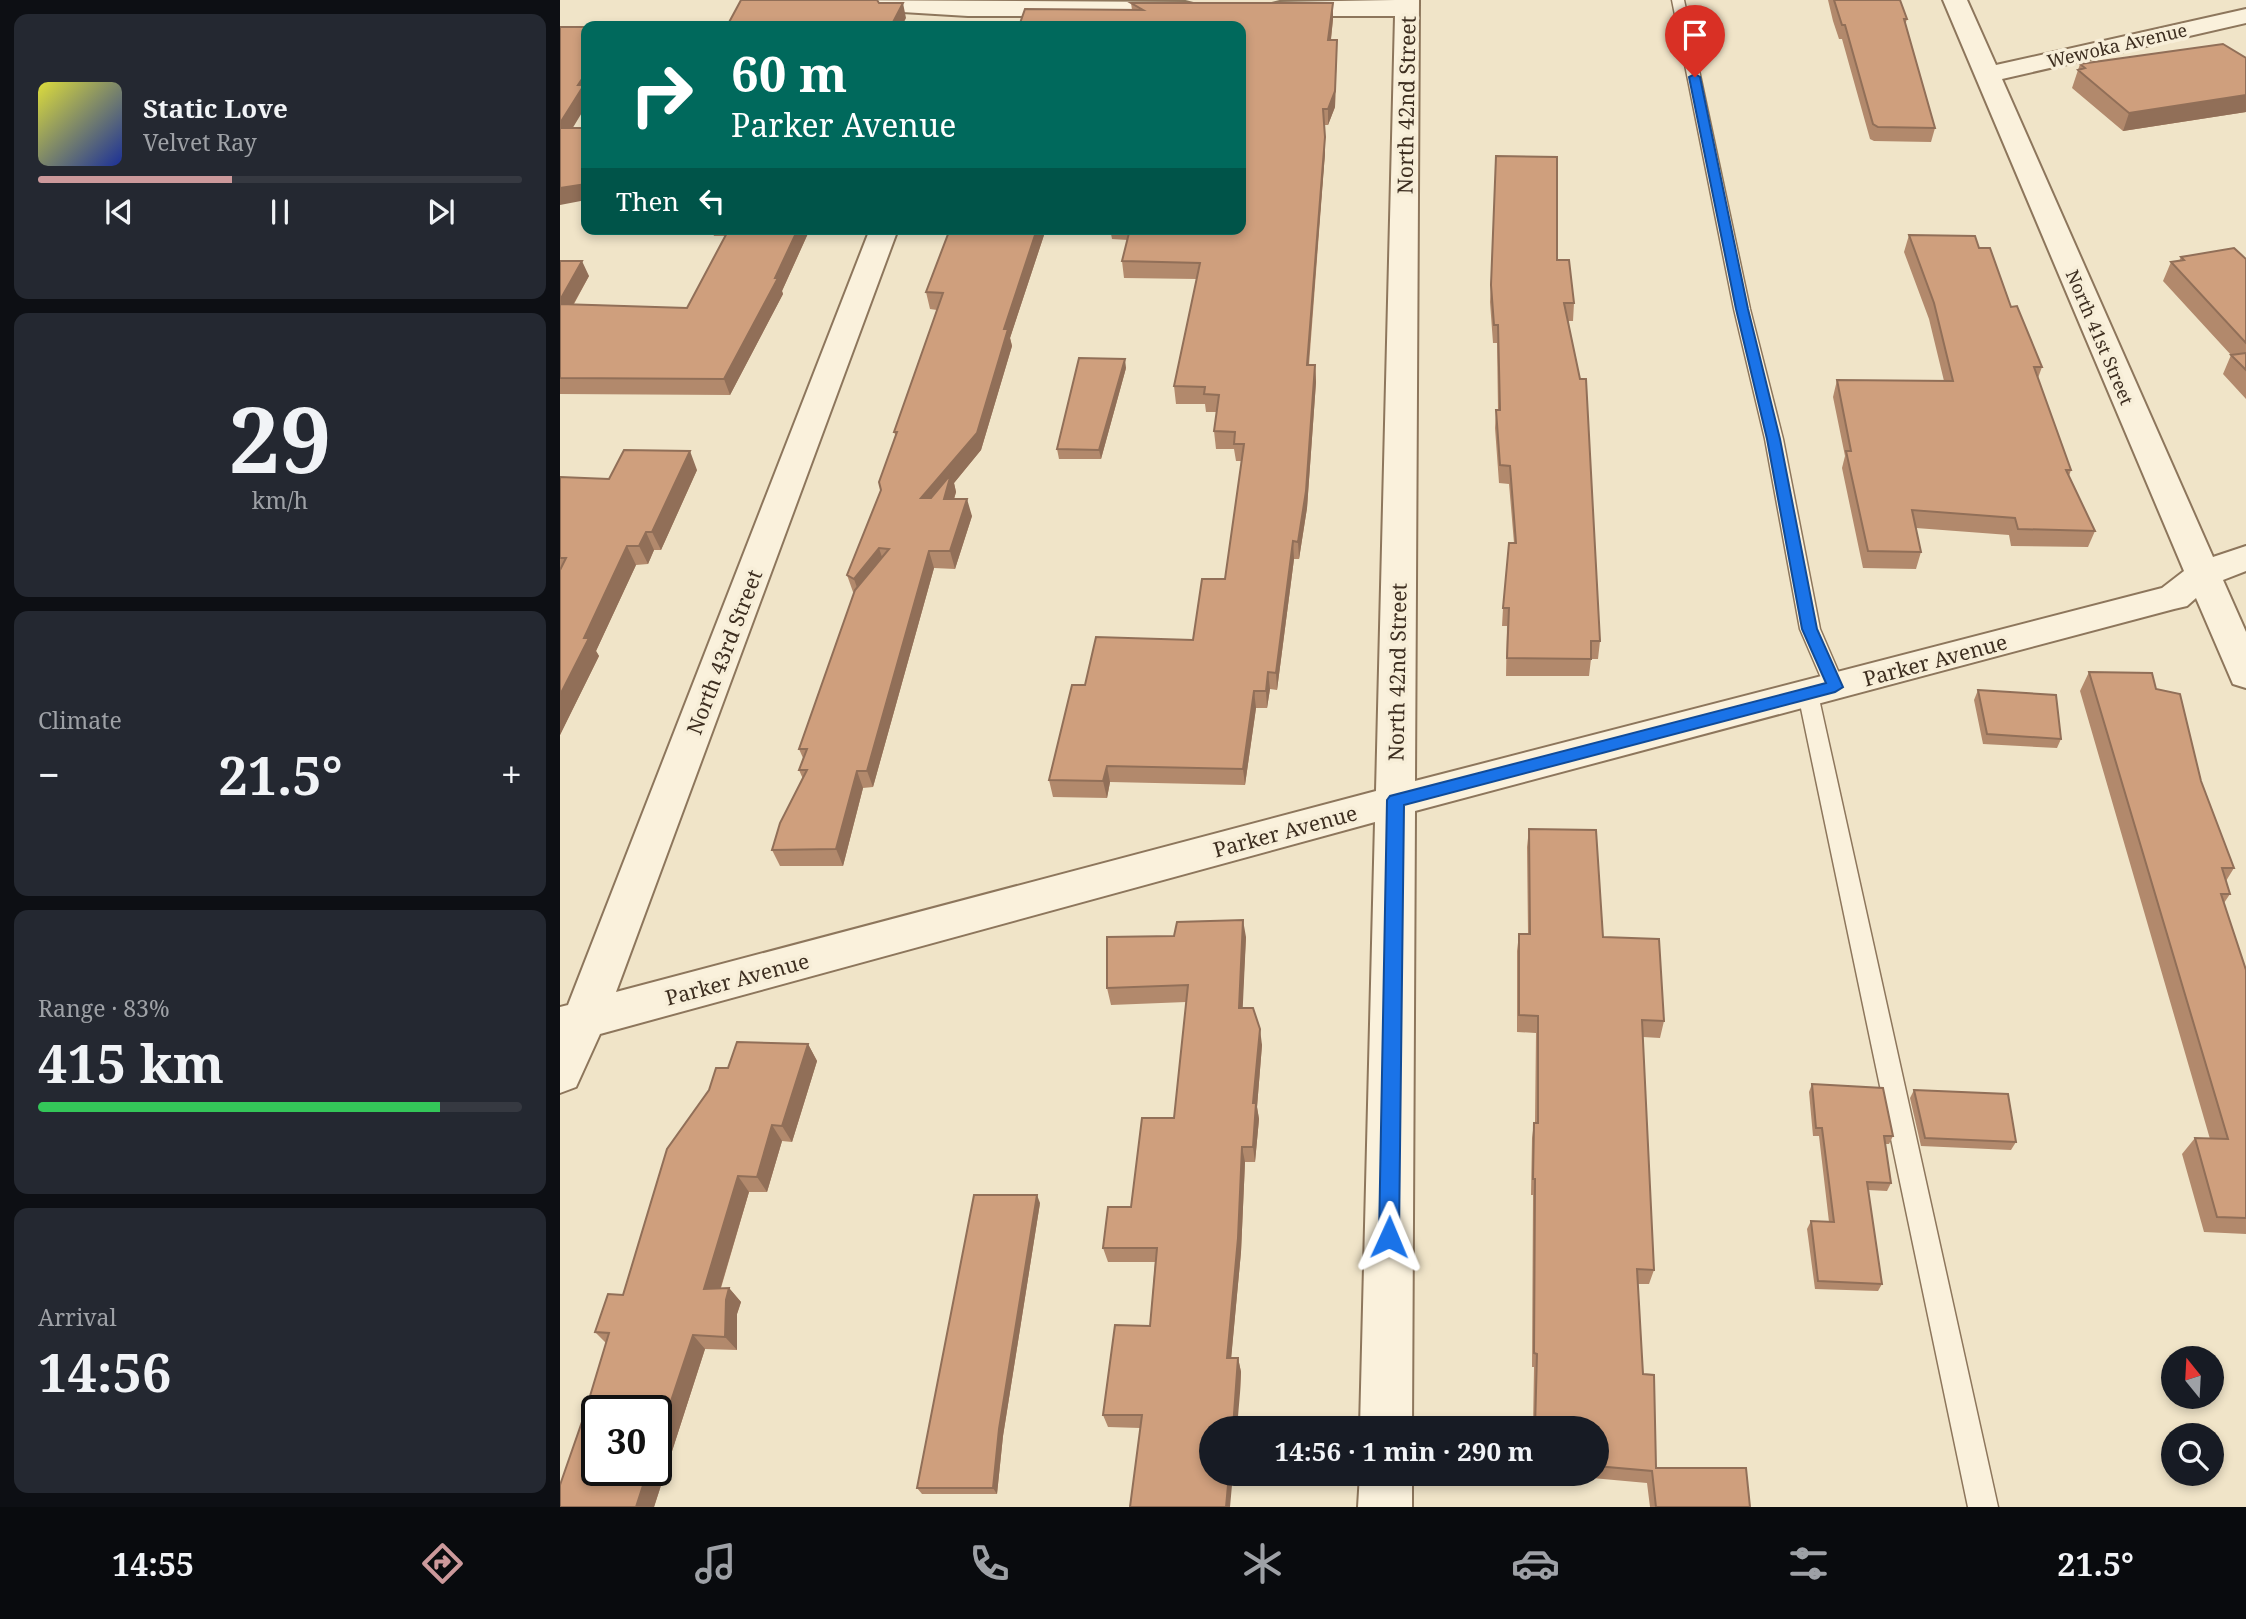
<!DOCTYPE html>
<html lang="en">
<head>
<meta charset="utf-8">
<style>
	:root { --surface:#171b24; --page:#242831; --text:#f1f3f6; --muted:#9ea1a6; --line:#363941; --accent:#cc999b }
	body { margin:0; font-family:"Noto Serif",serif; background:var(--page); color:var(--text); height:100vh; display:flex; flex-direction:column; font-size:26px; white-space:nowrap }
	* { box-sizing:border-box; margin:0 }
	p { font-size:23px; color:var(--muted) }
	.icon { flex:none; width:38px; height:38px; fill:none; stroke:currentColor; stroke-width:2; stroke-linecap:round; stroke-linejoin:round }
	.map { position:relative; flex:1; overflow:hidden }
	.side { display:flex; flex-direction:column; gap:14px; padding:14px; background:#0d0f14; width:560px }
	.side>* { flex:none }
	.top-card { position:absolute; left:21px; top:21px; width:665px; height:214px; border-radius:14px; box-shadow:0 4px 10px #0003; background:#00695c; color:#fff; overflow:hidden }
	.needle { width:46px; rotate:342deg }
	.fabs { position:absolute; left:1601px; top:1346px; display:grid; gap:14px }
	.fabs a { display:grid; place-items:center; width:63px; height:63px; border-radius:50%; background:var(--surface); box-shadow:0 4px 10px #0003; font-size:35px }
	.speed { position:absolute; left:21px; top:1395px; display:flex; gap:14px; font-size:35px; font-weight:700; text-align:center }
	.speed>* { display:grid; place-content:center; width:91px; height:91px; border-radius:50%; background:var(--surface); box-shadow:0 4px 10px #0003; line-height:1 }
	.speed .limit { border:4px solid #111; border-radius:10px; background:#fff; color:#111 }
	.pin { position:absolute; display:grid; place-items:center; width:60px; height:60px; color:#fff; margin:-72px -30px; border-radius:50% 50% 50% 0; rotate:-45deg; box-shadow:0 0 7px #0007 }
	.pin .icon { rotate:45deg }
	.me { position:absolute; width:77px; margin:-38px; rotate:1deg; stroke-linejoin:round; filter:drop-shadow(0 0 5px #0008) }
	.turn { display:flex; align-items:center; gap:24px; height:147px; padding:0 35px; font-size:32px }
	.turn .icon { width:91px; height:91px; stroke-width:2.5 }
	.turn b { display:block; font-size:49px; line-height:60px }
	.then { display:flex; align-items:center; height:66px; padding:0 35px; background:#0003; gap:14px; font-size:26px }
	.big { font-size:52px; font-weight:700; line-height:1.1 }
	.side .tile { flex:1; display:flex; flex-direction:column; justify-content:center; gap:10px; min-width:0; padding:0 24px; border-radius:14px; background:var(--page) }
	.side .dial { align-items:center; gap:0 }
	.dial b { font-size:91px; line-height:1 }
	.song { display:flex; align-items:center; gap:21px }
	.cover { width:84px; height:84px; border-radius:10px; background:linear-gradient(135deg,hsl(60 70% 55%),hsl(230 70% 35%)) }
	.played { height:7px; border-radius:4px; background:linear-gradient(90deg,var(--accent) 40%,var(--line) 40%) }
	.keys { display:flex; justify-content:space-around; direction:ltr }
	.heat { display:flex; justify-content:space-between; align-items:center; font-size:38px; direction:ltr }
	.charge { height:10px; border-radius:5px; background:linear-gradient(90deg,#34c759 83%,var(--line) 0) }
	.trip { position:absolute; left:639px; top:1416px; width:410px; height:70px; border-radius:35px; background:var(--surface); box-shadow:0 4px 10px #0003; font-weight:700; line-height:70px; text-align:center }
	.tabs { display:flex; height:112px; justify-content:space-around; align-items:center; background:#090b0e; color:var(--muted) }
	.tabs .icon { width:49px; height:49px }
	.tabs .selected { color:var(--accent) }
	.tabs b { font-size:32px; color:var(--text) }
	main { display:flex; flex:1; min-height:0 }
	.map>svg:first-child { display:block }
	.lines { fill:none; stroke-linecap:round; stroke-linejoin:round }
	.lane-casing { stroke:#8d765c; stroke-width:3 }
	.street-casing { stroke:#8d765c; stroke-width:4 }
	.lane { fill:#faf1dc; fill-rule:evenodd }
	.street { fill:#faf1dc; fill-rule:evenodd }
	.wall { fill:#b2896c }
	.shaded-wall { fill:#916f58 }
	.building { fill:#cf9f7d; stroke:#916f58; stroke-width:2 }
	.route { fill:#1a73e8; stroke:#114b97; stroke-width:2 }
	.labels { text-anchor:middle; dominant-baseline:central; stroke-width:7; stroke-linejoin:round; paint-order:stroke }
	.far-street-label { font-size:18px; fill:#3d2e20; stroke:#f7eed8 }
	.street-label { font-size:21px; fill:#3d2e20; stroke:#f7eed8 }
</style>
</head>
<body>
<main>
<section class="side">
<div class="tile">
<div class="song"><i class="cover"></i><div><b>Static Love</b><p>Velvet Ray</p></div></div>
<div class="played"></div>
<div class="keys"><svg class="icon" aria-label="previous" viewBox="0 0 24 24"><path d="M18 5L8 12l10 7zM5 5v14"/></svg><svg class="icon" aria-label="pause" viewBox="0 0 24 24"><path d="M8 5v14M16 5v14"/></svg><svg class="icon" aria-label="next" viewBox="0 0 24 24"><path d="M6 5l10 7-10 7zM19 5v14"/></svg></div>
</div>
<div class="tile dial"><b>29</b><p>km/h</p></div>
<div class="tile"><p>Climate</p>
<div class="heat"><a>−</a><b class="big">21.5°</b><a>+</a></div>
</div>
<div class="tile"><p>Range · 83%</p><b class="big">415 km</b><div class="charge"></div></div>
<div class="tile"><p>Arrival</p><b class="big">14:56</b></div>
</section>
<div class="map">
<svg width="1686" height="1507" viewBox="0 0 1686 1507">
	<rect width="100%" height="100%" fill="#f0e4c8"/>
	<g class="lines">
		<defs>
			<path id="lane" d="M1112,0H1124L1190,309L1223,439L1260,629L1285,687L1282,692L1275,695L1268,692L1265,687L1240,629L1205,439L1174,309Z
				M1248,686L1255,689L1258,694L1438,1507H1408L1238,694L1241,689Z"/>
			<path id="street" d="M248,0L625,2L633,4L637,9L633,14L625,16H408L260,7L252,5Z
				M835,0H859L855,781L1602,588L1624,571L1383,0H1407L1436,65L1686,9V23L1442,79L1653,557L1686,546V571L1663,580L1686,632V688L1673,684L1636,598L1627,606L1614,609L855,811L852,1428H800L815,822L40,1034L16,1087L0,1093V1007L8,1005L310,229H338L56,992L816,791L835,16H720L712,14L708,9L712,4L720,2Z
				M800,1474H852V1507H798Z"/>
		</defs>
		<use href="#lane" class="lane-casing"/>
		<use href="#street" class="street-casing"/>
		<use href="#lane" class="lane"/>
		<use href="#street" class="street"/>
	</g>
	<path class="wall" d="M1268,0H1340L1347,19L1345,25L1375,128L1371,142L1314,141L1310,139L1282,39H1279L1273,21Z
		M571,3L773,19L771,40H777L775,107L768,125H764L765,153L749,365H755L756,382L747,508L739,559H734L717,690L710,689L707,708H696L685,785L550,782L547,798L493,797L489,780L525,685L633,640L665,579L682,461H676L674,449H656L654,431L657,412H646L645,404H616L614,386L637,279L564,278L562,261L568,240L552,239L550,229H681L572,10Z
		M1686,58V112L1563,131L1512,88L1520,64Z
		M936,156L997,260L1014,303L1013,321H1008L1040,641L1038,659H1031L1029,676H946L947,626H942L943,608L954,543L949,484L939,483L935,428L936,410H938L937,343H933L930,302Z
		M151,229H250L222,291L223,294L170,395L0,394V261L29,276L14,304L127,308L165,236H154Z
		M390,229H486L450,338L452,346L421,450L394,483L396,492L394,499L412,516L395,569L374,568L313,787L303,788L283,866H220L212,850L243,779L239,770L243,758L239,749L294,593L293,592L287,575L321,490L336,437L334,432L377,310L370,309L366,292Z
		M1349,235L1419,248L1451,307L1482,367L1478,378L1511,470L1509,476L1535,531L1528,547L1451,546L1449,535L1356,528L1361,552L1356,569L1303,568L1282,468L1285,456L1273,397L1277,380L1384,381L1369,319L1344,252Z
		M1621,257L1686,259V399L1663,374L1671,355L1603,281L1611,262L1619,261Z
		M566,368L541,459H499L497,449Z
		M137,470L101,550H94L88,564L76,565L36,651L39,656L0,735V477L49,479Z
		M1529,672L1596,689L1641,781L1674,868L1666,881L1670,894L1664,903L1686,970V1234L1644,1232L1622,1154L1635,1138L1650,1139L1520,691Z
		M1418,690L1501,739L1497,748L1423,744L1414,700Z
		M969,829L1043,937L1104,1021L1100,1038L1083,1037L1094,1270L1089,1284H1078L1083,1374L1096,1468L1190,1507H1090L1087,1483L988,1474H1036V1428H973L974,1367H972L973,1195H971L972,1138L974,1123H975L976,1033L957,1032V951L959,934H968L967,847Z
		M686,937L682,1008L702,1045L697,1107L699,1119L695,1162H685L681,1252L671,1358H678L681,1372L680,1393L580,1428L548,1427L543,1415L590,1326L595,1262H548L543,1248L571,1207L614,1118L626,1002L551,1005L547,988Z
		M248,1044L257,1061L232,1142L222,1141L207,1192H189L161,1288H169L181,1302L177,1314V1350L145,1349L94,1507H0L24,1416L46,1343L35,1332L63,1295L168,1068Z
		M1252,1084L1333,1136L1329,1144H1325L1331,1183L1327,1191L1308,1190L1322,1284L1318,1291L1255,1289L1247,1229L1251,1221L1269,1222L1259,1136H1253L1249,1092Z
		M1354,1090L1456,1142L1451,1150L1361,1146L1350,1098Z
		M480,1203L443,1436L437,1494H362L357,1488Z"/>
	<path class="shaded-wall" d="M343,3L346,18L342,26H331Z
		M773,3V19L769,56L768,40Z
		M777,40L775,107L768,125V109Z
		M26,73V106L3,144L0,136V123L18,85Z
		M1686,95V112L1563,131L1569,113Z
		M765,137V153L747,382V365Z
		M26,184V200L0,205V188Z
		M238,229H250L222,291L223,294L170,395L164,379L215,278Z
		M477,229H486L450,338L452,346L421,450L394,483L396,492L389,516L384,499L367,516L361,498L444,329Z
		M22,261L29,276L5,319L0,309V300Z
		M565,359L566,368L541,459L539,450Z
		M755,365L756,382L747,508L739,559L738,542Z
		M130,451L137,470L101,550L92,532Z
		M407,499L412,516L395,569L390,551Z
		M86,532L94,550L88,564L79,546Z
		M733,541L734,559L717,690L716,673Z
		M67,546L76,565L36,651L39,656L0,735V695L24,638Z
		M319,548L325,566L300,596L294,579Z
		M369,551L374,568L313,787L307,771Z
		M708,672L710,689L707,708L706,691Z
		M694,691L696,708L685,785L683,769Z
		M547,766L550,782L547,798L543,781Z
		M297,771L303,788L283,866L276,849Z
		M683,920L686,937L682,1024L679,1008Z
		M700,1029L702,1045L697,1107L699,1119L695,1162L693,1147V1103Z
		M248,1044L257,1061L232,1142L222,1126Z
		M212,1125L222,1141L207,1192L197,1177Z
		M682,1147L685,1162L681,1252L670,1371L667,1358Z
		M178,1176L189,1192L156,1303L144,1289Z
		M477,1195L480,1203L443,1436L437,1494L433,1488L439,1429Z
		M169,1288L181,1302L177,1314V1350L165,1337L166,1300Z
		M133,1335L145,1349L94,1507H76L88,1470H96V1446Z
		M678,1358L681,1372L680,1393L677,1428H673Z
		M669,1474H673L670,1507H666Z"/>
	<path class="building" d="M181,0H317L319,3H343L331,26H167Z
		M1274,0H1340L1347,19H1344L1375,128L1318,127L1313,124L1285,25H1282Z
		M571,3H773L768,40H777L775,91L768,109H763L765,137L747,365H755L746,491L738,542L733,541L716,673L708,672L706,691H694L683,769L547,766L543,781L489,780L512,685H525L536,637L633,640L642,579H665L684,444H674L675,432L654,431L659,395L644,394L645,387L614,386L640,263L562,261L570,229H681V26H459L465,9L583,10Z
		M0,27H26V73L18,85H24L0,123Z
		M1663,44L1686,58V95L1569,113L1518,70L1525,68L1520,64Z
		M0,128H26V184L0,188Z
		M936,156L997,157V260H1009L1014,303H1004L1020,379H1026L1040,641H1031V659L947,658L949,608H943L949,543H956L950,466L940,465L936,410H940L938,325H934L931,285Z
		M169,229H238L215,278H218L164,379L0,378V304L127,308Z
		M390,229H477L444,329H448L417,433L361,498H371L391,474L384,499H407L390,551H369L307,771H297L276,849L212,850L220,823L247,770H239L247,749H239L295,590L329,549L319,548L294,579L287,575L321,490L319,482L337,432H334L383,293L366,292Z
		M1349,235L1415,236L1419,248H1430L1451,307L1457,306L1482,367H1474L1511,470H1506L1535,531L1458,529L1455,518L1352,510L1361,552L1308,551L1286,451H1291L1277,380L1393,381L1374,303Z
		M1674,248L1686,259V343L1611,262L1624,260L1621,257Z
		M0,261H22L0,300Z
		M1686,353V370L1671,355Z
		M519,358L565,359L539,450L497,449Z
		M64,450L130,451L92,532H86L79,546H67L24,638H29L0,695V570L6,558H0V477L49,479Z
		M1529,672L1592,673L1596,689L1620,694L1641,781L1674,868H1662L1670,894H1661L1686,970V1218L1657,1217L1635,1138L1668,1139Z
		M1418,690L1496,695L1501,739L1427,734Z
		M969,829L1036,830L1043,937L1099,939L1104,1021L1082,1020L1094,1270L1077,1269L1083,1374L1094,1375L1096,1468H1186L1190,1507H1096L1092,1471L1036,1466V1428H975L977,1354L974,1353L975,1179H973L974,1123H978V1016L959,1015V934H970Z
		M683,920L679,1008H693L700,1029L693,1103H696L693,1147H682L678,1238L667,1358H678L673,1428H651V1474H669L666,1507H570L582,1415H543L555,1325L590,1326L597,1248H543L548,1207H571L582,1118H614L628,985L547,988V937L614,936L617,922Z
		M177,1042L248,1044L222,1126L212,1125L197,1177L178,1176L144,1289L169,1288L166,1300L165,1337L133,1335L96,1446V1410H37V1470H88L76,1507H0V1485L24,1416L49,1333L35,1332L48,1294L63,1295L107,1149L149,1090L156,1068H168Z
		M1252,1084L1323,1088L1333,1136H1324L1331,1183L1307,1182L1322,1284L1258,1281L1251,1221L1274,1222L1262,1128H1256Z
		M1354,1090L1448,1094L1456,1142L1365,1138Z
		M414,1195H477L439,1429L433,1488H357Z"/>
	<path class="route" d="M1135,74L1140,77L1188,309L1220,439L1257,629L1283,687L1275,692L844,805L839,1237L836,1244L829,1247L822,1244L819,1237L827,800L830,796L1266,683L1242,629L1207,439L1176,309L1129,77Z"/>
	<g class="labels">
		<g class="far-street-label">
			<text transform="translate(1557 45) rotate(-13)">Wewoka Avenue</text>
			<text transform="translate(1540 337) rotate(67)">North 41st Street</text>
		</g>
		<g class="street-label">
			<text transform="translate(846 105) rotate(-89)">North 42nd Street</text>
			<text transform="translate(164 652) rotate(-69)">North 43rd Street</text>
			<text transform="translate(1375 660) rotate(-15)">Parker Avenue</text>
			<text transform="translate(837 672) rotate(-89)">North 42nd Street</text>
			<text transform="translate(725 831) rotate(-15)">Parker Avenue</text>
			<text transform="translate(177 979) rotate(-15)">Parker Avenue</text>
		</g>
	</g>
</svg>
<div class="fabs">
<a><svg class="needle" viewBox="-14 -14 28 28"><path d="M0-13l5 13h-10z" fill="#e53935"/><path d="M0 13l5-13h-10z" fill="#9ea1a6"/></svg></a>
<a><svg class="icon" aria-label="search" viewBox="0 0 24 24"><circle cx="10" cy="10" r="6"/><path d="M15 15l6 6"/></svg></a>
</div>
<div class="speed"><div class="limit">30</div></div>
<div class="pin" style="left:1135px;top:77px;background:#d93025"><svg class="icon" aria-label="arrive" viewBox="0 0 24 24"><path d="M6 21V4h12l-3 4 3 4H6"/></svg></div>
<svg class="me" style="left:829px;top:1237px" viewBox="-20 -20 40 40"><path d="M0-17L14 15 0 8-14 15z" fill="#1a73e8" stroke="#fff" stroke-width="4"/></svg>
<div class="trip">14:56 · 1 min · 290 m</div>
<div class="top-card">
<div class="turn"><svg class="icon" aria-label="right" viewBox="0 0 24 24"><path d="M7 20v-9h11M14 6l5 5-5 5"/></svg><div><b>60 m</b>Parker Avenue</div></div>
<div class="then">Then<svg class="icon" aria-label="left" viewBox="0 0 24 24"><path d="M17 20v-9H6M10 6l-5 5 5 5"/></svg></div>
</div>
</div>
</main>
<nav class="tabs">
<b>14:55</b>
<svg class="icon selected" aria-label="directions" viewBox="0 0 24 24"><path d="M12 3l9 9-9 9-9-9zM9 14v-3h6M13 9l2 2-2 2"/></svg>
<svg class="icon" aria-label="music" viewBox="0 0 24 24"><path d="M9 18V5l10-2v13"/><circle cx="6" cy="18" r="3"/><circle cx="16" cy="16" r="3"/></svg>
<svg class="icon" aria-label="phone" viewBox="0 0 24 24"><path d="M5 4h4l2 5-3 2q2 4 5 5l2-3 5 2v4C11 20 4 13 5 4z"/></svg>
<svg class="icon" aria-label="climate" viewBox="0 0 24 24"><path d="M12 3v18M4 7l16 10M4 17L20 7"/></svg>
<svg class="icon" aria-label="car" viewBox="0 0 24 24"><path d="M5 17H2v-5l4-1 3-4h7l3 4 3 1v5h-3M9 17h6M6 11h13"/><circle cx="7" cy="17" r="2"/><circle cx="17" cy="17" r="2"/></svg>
<svg class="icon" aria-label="filters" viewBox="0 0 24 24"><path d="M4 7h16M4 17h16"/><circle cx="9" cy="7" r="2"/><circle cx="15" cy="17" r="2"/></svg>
<b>21.5°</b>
</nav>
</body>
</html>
